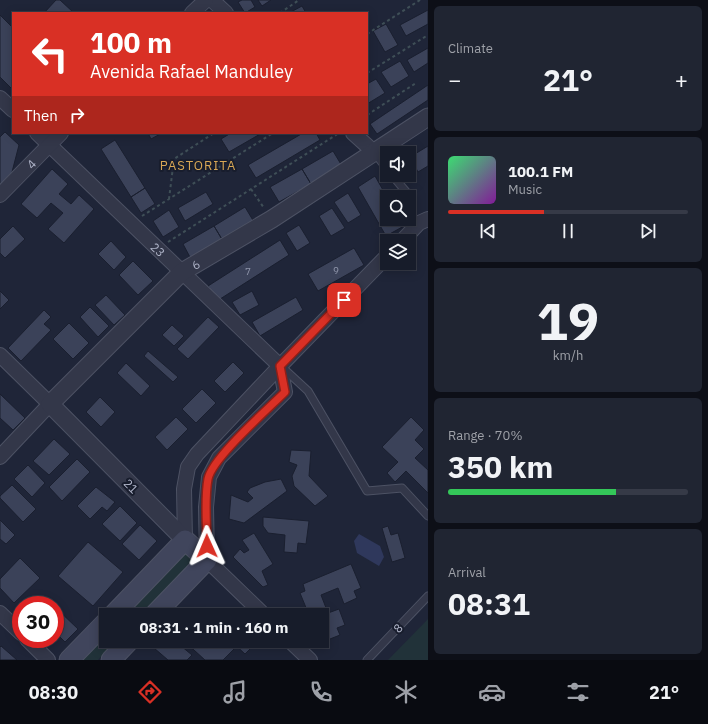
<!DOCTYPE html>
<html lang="en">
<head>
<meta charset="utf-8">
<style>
	:root { --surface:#171c2a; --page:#202532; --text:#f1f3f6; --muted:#9ea1a8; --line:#363a47; --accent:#d93025 }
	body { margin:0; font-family:"IBM Plex Sans",sans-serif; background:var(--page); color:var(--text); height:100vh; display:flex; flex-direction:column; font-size:15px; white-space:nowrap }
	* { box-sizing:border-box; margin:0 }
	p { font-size:13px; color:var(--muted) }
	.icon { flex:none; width:22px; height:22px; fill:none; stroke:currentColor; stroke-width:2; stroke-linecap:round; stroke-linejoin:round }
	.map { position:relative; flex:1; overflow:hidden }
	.side { display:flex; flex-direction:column; gap:6px; padding:6px; background:#0d0f17; width:280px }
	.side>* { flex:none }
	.guide { position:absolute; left:12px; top:12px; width:356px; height:122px; border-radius:0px; box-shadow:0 2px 10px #0003,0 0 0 1px var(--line); background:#d93025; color:#fff; overflow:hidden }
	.buttons { position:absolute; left:380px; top:146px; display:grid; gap:8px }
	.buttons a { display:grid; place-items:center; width:36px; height:36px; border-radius:0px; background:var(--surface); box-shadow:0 2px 10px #0003,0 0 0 1px var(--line); font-size:20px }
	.speed { position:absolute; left:12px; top:596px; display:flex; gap:8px; font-size:20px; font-weight:700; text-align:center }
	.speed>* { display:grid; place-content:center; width:52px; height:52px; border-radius:50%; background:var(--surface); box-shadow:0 2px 10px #0003,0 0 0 1px var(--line); line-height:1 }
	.speed .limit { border:6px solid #d22; background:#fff; color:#111 }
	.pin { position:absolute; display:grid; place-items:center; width:34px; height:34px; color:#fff; margin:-17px; border-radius:8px; box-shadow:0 2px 6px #0006 }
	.me { position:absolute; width:44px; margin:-22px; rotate:359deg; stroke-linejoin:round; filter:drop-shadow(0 0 3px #0008) }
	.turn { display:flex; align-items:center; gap:14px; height:84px; padding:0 12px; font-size:18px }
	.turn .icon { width:52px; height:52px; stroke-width:2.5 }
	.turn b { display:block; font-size:28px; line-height:34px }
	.then { display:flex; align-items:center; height:38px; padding:0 12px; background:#0003; gap:8px; font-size:15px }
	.big { font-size:30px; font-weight:800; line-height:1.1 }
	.side .card { flex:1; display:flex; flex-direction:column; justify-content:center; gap:6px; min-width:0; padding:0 14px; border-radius:6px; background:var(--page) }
	.side .dial { align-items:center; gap:0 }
	.dial b { font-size:52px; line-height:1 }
	.song { display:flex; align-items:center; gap:12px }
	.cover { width:48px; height:48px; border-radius:6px; background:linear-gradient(135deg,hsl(140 70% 55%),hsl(290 70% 35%)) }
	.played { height:4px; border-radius:2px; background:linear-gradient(90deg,var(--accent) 40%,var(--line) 40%) }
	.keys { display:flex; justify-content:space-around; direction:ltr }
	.heat { display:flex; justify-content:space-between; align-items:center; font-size:22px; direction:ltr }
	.charge { height:6px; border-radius:3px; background:linear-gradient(90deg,#34c759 70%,var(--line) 0) }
	.trip { position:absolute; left:99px; top:608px; width:230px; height:40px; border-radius:0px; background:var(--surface); box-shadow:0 2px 10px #0003,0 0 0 1px var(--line); font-weight:800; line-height:40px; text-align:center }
	.menu { display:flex; height:64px; justify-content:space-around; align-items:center; background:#090b11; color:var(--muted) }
	.menu .icon { width:28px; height:28px }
	.menu .active { color:var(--accent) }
	.menu b { font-size:18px; color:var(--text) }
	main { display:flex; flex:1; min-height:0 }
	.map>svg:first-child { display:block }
	.green { fill:#213239 }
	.water { fill:#2f385c }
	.building { fill:#3b4259; stroke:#1a1f2f }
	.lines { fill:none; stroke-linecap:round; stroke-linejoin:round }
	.service-casing { stroke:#4d5264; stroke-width:9 }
	.minor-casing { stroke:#4d5264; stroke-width:16 }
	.tertiary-casing { stroke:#4d5264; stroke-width:19 }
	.secondary-casing { stroke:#4d5264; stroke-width:21 }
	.path { stroke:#3f4f57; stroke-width:2; stroke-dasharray:3 3; stroke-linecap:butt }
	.service { stroke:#333749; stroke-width:7 }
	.minor { stroke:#333749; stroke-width:14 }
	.tertiary { stroke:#333749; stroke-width:17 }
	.secondary { stroke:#40455c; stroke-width:19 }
	.route-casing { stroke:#8d1f18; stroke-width:10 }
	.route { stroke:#d93025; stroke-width:7 }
	.labels { text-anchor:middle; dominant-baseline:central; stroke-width:4; stroke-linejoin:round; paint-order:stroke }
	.number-label { font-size:10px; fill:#9096ab }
	.street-label { font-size:12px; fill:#adb2c6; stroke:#181d2d }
	.neighbourhood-label { font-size:13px; letter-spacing:1px; fill:#d8a755; stroke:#181d2d }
</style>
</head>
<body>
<main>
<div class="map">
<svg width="428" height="660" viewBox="0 0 428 660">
	<rect width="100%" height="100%" fill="#1f2538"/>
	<path class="green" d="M183,553L190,554L192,562L141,615H123Z
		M428,619V660H388Z
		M106,632V641H116L98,660H79Z"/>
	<path class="water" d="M359,534L380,546L384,557L379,566L357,553L354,541Z"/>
	<path class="building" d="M56,0H60L74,13H44Z
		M242,0H251L255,7L245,13L238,2Z
		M258,0H271L262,6Z
		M302,6L306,13H289Z
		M428,10V24L406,36L400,25Z
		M0,15L13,28V90L0,77Z
		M386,24L398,45L385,52L373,31Z
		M428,48V63L414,72L407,60Z
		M400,61L409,76L391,87L381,72Z
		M376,79L385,93L367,104V84Z
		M428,85V100L377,134L370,124Z
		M5,132L19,145L12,172L0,185V137Z
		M148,133H162L151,139Z
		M231,133H262L229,152L221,139Z
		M303,133H316L320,140L256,178L248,165Z
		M115,140L145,188L131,197L101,149Z
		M428,146V166L418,172L410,157Z
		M333,151L342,166L311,184L302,169Z
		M52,169L68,184L59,194L71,204L79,195L94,209L64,243L48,229L63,213L51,203L37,218L21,204Z
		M302,169L311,184L279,202L270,187Z
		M375,176L387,197V219H400L404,226L386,236L358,187Z
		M145,188L155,204L141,213L131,197Z
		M206,192L213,204L185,221L178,208Z
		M348,193L361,215L348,223L334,202Z
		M245,207L254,222L223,241L214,226Z
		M332,208L345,228L331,236L319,216Z
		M169,210L179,227L163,237L153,221Z
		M299,225L310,243L297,251L286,233Z
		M13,226L25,239L5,258L0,253V239Z
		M214,226L223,241L191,259L183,244Z
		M280,240L289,255L217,301L208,286Z
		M111,241L126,257L114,270L98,254Z
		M354,248L364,265L318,291L308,274Z
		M133,261L153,281L138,295L119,275Z
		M0,291L9,300L0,309Z
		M252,291L259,305L240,315L232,302Z
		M106,295L125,315L114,325L95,305Z
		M296,297L303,310L260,336L252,322Z
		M90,307L109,326L98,337L80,317Z
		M44,310L51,317L44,324L51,330L21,361L8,348Z
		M208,317L219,327L188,359L177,349Z
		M69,323L89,343L73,359L53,339Z
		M172,325L184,336L174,346L162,335Z
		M148,351L178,377L173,382L144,356Z
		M233,362L244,373L225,392L214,381Z
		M126,363L150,386L141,396L117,373Z
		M202,389L216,403L196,423L182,409Z
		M0,394L25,418L13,430L0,418Z
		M100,397L115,412L101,427L86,412Z
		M176,417L188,429L167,450L155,437Z
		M411,417L424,430L415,440L424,449L415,458L428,470V493L406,471L395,482L387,473L398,462L382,447Z
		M54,439L70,454L49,475L33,461Z
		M291,450L311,451L309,476L328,496L315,506L294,486L292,476L297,465L289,462Z
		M77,459L90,472L62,501L49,487Z
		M28,465L45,483L32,497L14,479Z
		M281,479L287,491L244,523L229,519L231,495L248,502L253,498L247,492L250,488L265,482Z
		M12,485L36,509L23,522L0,498V496Z
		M96,487L115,502L107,511L102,507L90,519L77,506Z
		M120,506L137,523L120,541L102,524Z
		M263,517L309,521L306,544L298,543L297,553L284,552L285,535L268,533L263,526Z
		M0,520L15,535L6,544L0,539Z
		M140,525L157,541L139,560L122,544Z
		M388,526L391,535L398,533L405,558L392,562L382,528Z
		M254,533L273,564L262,571L268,585L263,587L233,557L240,549L244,553L249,550L242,540Z
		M88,542L123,572L93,606L58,576Z
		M20,558L40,578L14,603L0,588V579Z
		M351,564L361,588L354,591L357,598L344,604L338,588L321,595L328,613L339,609L345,625L337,628L340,635L320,643L319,641H322V615H309L300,593L305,591L303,584Z
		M44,597L53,605H37Z
		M55,607L78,629L65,642L55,632Z
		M159,641H175L192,655L187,660H168L154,648Z
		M184,641H225L234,649L223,660H205Z
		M231,641H258L245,654Z
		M1,646L17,660H0V647Z"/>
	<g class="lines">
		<defs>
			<path id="service" d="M374,152L387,169
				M392,175L408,194
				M282,367L308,391L367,491L402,488L428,516
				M367,660L428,596"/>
			<g id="minor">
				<path d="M212,0L226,13"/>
				<path d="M192,13L206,0"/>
				<path d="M0,98L13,110"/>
				<path id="s1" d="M37,133L280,366"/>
				<path d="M353,133L374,152"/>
				<path id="s2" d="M0,195L61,133"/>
				<path d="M402,241L419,223L428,219"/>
				<path d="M0,355L50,404L0,457"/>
				<path d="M185,540L184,489L188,467L197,454L280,366L387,256"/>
				<path d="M0,613L21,633"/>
				<path d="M264,615L207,560L206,507L209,477L219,458L285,392L280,366"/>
				<path d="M27,639L48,660"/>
				<path d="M290,641L310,660"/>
			</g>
			<g id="tertiary">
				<path id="s3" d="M185,540L50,404L182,272L272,219L428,117"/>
			</g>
			<path id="secondary" d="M113,615L185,540L207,560L154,615
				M69,660L106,622
				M111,660L129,641"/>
		</defs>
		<use href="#service" class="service-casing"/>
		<use href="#minor" class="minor-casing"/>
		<use href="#tertiary" class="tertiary-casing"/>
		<use href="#secondary" class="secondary-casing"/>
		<path class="path" d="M280,13L299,0
			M367,34L420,0
			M367,73L428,35
			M367,115L416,83
			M251,189L264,208
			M169,199L174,159L214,133
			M142,216L273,133
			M168,242L339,133"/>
		<use href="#service" class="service"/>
		<use href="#minor" class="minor"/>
		<use href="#tertiary" class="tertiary"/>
		<use href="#secondary" class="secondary"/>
	</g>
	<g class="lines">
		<defs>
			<path id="route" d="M207,546C207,524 204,501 208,479C212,458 268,409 285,392L280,366L344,300"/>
		</defs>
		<use href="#route" class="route-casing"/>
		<use href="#route" class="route"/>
	</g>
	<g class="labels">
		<g class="number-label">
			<text x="336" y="270">9</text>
			<text x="248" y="271">7</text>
		</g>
		<g class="street-label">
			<text stroke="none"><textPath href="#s2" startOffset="44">4</textPath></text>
			<text stroke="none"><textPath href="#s1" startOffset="168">23</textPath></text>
			<text stroke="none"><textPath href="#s3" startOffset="394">6</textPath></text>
			<text transform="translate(131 486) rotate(45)">21</text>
			<text transform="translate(398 628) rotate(-47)">8</text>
		</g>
		<g class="neighbourhood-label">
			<text x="198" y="165">PASTORITA</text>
		</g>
	</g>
</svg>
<div class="buttons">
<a><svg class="icon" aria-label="sound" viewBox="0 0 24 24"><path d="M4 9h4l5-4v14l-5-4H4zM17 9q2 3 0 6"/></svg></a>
<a><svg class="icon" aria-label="search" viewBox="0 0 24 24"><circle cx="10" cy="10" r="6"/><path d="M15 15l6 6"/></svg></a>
<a><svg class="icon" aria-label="layers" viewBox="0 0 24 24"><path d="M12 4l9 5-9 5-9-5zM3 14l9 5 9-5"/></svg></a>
</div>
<div class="speed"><div class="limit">30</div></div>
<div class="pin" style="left:344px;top:300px;background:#d93025"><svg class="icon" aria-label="arrive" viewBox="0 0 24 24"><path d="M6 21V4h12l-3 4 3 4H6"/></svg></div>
<svg class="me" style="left:207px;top:546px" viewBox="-20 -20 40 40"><path d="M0-17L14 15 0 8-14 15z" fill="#d93025" stroke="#fff" stroke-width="4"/></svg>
<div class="trip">08:31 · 1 min · 160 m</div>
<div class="guide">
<div class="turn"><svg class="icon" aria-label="left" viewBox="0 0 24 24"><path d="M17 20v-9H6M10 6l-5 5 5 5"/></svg><div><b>100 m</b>Avenida Rafael Manduley</div></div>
<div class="then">Then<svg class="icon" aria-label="right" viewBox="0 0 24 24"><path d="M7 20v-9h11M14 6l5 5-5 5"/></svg></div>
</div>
</div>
<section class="side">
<div class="card"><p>Climate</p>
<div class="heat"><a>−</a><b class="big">21°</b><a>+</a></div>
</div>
<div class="card">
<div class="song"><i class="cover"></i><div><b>100.1 FM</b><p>Music</p></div></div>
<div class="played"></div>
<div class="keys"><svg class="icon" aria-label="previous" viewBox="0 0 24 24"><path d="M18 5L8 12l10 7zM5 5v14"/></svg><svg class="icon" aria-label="pause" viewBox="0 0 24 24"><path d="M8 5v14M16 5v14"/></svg><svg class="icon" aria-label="next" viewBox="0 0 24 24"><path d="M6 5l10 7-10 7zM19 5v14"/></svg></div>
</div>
<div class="card dial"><b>19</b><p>km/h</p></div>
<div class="card"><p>Range · 70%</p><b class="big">350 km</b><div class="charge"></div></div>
<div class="card"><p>Arrival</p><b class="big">08:31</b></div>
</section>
</main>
<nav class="menu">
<b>08:30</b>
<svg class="icon active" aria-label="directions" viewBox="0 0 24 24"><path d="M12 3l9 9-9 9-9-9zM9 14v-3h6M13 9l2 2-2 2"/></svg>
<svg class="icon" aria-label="music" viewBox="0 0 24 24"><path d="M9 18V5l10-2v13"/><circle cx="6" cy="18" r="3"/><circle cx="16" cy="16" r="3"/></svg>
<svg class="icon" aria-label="phone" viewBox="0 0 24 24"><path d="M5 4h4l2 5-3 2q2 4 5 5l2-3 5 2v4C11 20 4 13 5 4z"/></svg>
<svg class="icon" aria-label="climate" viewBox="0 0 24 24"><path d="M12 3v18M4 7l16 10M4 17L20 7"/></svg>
<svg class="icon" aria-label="car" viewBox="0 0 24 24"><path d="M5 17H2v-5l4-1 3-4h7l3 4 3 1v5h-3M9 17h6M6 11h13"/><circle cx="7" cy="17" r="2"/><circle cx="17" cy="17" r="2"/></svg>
<svg class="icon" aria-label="filters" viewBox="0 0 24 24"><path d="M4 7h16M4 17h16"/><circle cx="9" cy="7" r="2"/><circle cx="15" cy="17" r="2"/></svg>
<b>21°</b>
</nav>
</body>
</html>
